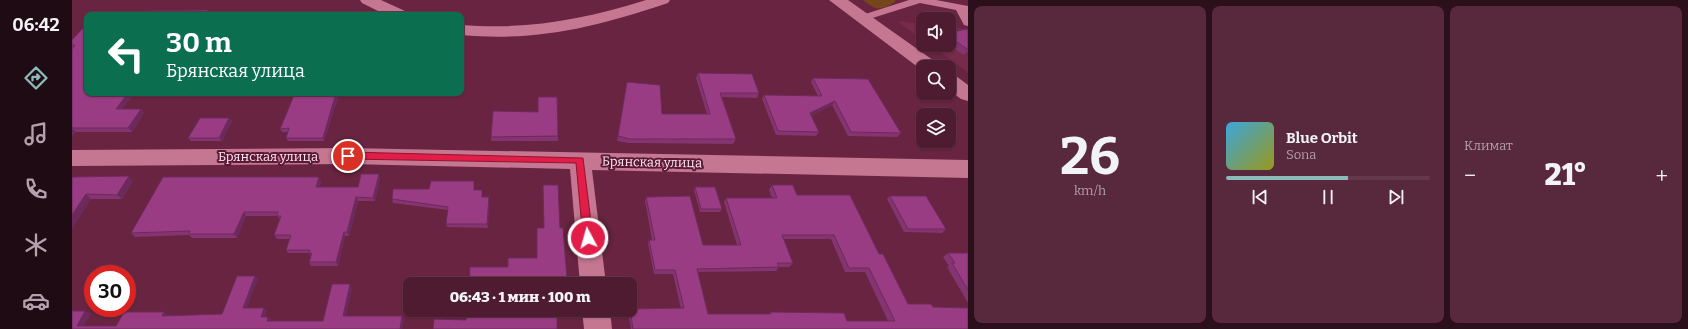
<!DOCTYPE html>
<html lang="ru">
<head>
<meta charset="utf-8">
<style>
	:root { --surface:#4e1b30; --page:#58283c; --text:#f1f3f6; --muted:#b3a1ab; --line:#65394c; --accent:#8bbbb9 }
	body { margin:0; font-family:Bitter,serif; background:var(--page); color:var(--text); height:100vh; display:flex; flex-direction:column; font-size:15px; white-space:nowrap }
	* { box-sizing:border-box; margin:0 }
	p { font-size:13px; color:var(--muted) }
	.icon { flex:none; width:22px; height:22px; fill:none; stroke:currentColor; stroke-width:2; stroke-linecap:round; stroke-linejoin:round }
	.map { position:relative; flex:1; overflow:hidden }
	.panel { display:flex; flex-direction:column; gap:6px; padding:6px; background:#2b0f1a; width:720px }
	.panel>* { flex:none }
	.hud { position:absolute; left:12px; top:12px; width:380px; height:84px; border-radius:8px; box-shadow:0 1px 3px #0004,0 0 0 1px var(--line); background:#0b6e4f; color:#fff; overflow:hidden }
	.tools { position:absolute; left:844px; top:12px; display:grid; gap:8px }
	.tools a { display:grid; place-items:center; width:40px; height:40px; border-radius:8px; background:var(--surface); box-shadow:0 1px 3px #0004,0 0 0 1px var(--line); font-size:20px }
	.speed { position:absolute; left:12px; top:265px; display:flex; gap:8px; font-size:20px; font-weight:700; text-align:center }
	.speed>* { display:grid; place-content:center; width:52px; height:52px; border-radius:50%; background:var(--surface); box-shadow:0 1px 3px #0004,0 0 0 1px var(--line); line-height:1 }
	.speed .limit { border:6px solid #d22; background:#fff; color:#111 }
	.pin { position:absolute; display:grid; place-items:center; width:34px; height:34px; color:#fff; margin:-17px; border:2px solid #fff; border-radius:50%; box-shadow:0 1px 4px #0007 }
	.me { position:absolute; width:44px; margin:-22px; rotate:354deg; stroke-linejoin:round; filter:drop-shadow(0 0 3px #0008) }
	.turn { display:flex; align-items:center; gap:14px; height:84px; padding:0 16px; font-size:18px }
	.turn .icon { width:52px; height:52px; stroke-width:2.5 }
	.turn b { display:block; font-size:28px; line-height:34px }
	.big { font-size:30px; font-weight:800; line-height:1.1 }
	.panel .widget { flex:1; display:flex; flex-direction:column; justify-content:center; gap:6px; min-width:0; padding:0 14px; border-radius:8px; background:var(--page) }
	.panel .dial { align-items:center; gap:0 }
	.dial b { font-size:52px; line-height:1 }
	.song { display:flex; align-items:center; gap:12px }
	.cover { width:48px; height:48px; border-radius:6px; background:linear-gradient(135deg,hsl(200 70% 55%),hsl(60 70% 35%)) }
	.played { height:4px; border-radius:2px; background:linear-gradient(90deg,var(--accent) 60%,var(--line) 60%) }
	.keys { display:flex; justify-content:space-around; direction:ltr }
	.heat { display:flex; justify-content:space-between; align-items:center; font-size:22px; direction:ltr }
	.panel .tiles { flex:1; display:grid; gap:6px; grid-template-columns:repeat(3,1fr) }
	.trip { position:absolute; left:331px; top:277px; width:234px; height:40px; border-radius:8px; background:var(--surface); box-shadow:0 1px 3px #0004,0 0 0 1px var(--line); font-weight:800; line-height:40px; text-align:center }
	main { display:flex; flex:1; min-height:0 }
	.tab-bar { display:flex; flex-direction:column; width:72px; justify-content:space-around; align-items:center; background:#1f0b13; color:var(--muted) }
	.tab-bar .icon { width:28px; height:28px }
	.tab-bar .active { color:var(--accent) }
	.tab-bar b { font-size:18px; color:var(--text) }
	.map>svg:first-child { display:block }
	.built { fill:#772a49 }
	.green { fill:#76451a }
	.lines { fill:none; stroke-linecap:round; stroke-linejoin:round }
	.lane { fill:#c57792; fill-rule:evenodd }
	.street { fill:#c57792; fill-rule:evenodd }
	.secondary { fill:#c57792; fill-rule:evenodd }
	.wall { fill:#843471; fill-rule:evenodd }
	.shaded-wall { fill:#6c2a5c }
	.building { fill:#9a3c83; stroke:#6c2a5c; fill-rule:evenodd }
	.route { fill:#e11d48; stroke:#92132f }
	.labels { text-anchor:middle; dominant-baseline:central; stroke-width:4; stroke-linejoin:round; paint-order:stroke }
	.street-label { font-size:13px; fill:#fcebf0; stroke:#5c1835 }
</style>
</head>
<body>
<main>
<nav class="tab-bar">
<b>06:42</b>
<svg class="icon active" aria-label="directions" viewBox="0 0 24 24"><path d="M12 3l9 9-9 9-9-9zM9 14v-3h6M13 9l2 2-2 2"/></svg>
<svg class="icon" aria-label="music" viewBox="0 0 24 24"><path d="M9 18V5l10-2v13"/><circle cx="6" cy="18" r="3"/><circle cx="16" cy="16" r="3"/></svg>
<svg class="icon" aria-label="phone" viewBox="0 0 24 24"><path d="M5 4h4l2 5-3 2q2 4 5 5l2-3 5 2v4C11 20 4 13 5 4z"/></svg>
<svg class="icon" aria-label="climate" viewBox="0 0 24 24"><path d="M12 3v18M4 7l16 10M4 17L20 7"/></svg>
<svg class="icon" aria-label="car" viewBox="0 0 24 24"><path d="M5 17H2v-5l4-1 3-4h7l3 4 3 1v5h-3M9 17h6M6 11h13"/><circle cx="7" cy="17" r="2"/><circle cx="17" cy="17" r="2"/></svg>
</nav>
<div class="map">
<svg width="896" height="329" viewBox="0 0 896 329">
	<rect width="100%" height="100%" fill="#682440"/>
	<path class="built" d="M825,21L851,24V40Z
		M877,27L896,29V72L858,45H877Z"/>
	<path class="green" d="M791,0H824C821,5 809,10 803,8C799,6 795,3 791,0Z"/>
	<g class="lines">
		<path class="lane" d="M837,0H864L896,6V26L892,25L884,10L848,3L791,21L786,18L787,16Z"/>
		<path class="street" d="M288,0H309L333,11L335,15H314L290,3Z
			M574,0H598L596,3C524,27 465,42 389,35V25C455,30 510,20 574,0Z
			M276,148L896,160V178L520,170L534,284H508L498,169L276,164L0,166V150Z
			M510,310H538L540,329H512Z"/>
		<path class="secondary" d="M757,0H776L865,63L867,67H851V71Z
			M877,75L884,76L896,85V101L889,99L877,90Z"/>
	</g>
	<path class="wall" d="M13,26L15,93H62L50,109H69L72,113L60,132H4L0,137V40Z
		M896,30V54L892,55L877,45V33Z
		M626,73L687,93L685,98L650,97L664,139L661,144L557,143L545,141L554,87L590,114H635L624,78Z
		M741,78L829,133L825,137L776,136L760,105L739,116L747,132L744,136L704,135L690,99L692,95L746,96L739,82Z
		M177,93H209L208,95L178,94Z
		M223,93H266L267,95L252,141H216L214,138L216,132H210L208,129Z
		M157,118L160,121L150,141H119L116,138Z
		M486,136V141H419V137Z
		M0,177L61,181L50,199H19L0,228Z
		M308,178L303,201H286L277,236H273L266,266H239L237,262L239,256L237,253H216L214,250L218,239H205L202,235L208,219L205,216H174L165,238H120L117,235L63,237L59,233L249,181L247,187H286Z
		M402,181V190H410V197L417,200L416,228L375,227L374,224L376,210L321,203L320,199Z
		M471,185L488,228L495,278V281H483L436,267L465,258L472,228Z
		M700,185L725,195L807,254L836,304L861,307L896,329H559L556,312L557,310L609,309L601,274H582L576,244L577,240H580L573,201L574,197L631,245H665L652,202L654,198H700L697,190ZM712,239H759L773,272H793L816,321H775L699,312L697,314H636L626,272L704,271L707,267H717L721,263Z
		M623,187L650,209L648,212H628L622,190Z
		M818,196L874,229L870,233L832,232L815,199Z
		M876,253H896V303L875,267L877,266L871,257Z"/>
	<path class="shaded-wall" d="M136,10L138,14L137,15H133Z
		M896,51V54L892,55Z
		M56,93H62L47,113L44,109Z
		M264,93H266L267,95L252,141L251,138Z
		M763,101L760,105L735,118L738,113Z
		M69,109L72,113L60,132L56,128Z
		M157,118L160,121L150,141L147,138Z
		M0,128L4,132L0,137Z
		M307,174L308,178L303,201L301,198Z
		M57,176L61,181L50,199L45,195Z
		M247,177L249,181L246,191L244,187Z
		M14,194L19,199L0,228V215Z
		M284,197L286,201L277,236L275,232Z
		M417,197V200L416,228L415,224Z
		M172,212L174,216L165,238L162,234Z
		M272,232L273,236L266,266L264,262Z
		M183,276L186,279L174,311L171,308Z
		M278,284L280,288L273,319L271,316Z
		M192,308L195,311L192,320L189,317Z
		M13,311L19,314L10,329L5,326Z
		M92,312L97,315L95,319L90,316Z
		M330,316L332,320L330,329H328Z
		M196,317L199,320L198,324L195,321Z"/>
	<path class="building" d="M136,10L133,15H68L71,11Z
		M13,26H15V76L13,78H15V93H56L44,109H69L56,128H0V49L3,45H0V40Z
		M894,29L896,30V50L877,36V33Z
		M626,73L680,74L687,93H648L664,139H558L546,136L555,82L588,85L590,114H638Z
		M741,78L796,79L829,133L779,132L763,101L738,113L747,132L706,131L692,95L750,96Z
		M223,93H264L251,138H214L217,128L208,129Z
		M466,97H485L486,136L419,137L421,111L466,112Z
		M128,118H157L147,138H116Z
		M289,174H307L301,198L284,197L275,232H272L264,262H237L240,253H237L238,250H214L219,235H202L209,216H205L206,212H172L162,234H117L118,231L59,233L91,177H247L244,187H286Z
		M57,176L45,195L14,194L0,215V177Z
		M359,181H402V190H410V197H417L415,224H374L376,207L320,199L321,189H357Z
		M471,185H486L488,228H491L495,278H483L484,284H397L398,267H436V258H465V228H472Z
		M700,185H721L725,195H778L807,254H811L836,304H859L861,307L896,308V329H561L558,309L612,308L603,270H583L577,240H583L574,197L618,196L631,245H669L654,198H705ZM710,235H762L777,268H797L823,321H775L772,313L699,312V314H636L625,269L707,267L705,263H721Z
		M623,187H643L650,209H629Z
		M818,196H854L874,229H836Z
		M876,253H896V290L880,263H883Z
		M165,276H183L171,308H192L189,317H196L195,321H251L260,284H278L271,316H330L328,329H0V311H13L5,326H44L52,312H92L90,316L150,314Z
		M395,310H485V329H361L362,319L394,320Z"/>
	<path class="route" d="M276,152L511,158L521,238L516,242L511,238L504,163L276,159L271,156Z"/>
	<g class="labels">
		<g class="street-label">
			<text x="196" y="156">Брянская улица</text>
			<text transform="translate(580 162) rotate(1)">Брянская улица</text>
		</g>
	</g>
</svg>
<div class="tools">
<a><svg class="icon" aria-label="sound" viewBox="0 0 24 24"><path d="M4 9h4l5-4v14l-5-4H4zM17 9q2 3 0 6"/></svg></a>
<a><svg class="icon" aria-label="search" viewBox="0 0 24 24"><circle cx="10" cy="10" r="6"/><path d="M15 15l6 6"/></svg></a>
<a><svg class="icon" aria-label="layers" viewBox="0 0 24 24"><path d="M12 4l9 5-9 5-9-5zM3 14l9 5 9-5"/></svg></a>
</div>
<div class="speed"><div class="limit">30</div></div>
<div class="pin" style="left:276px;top:156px;background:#d93025"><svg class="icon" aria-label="arrive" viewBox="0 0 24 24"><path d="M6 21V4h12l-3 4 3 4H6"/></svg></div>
<svg class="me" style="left:516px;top:238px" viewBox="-20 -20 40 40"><circle r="17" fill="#e11d48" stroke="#fff" stroke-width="3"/><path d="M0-11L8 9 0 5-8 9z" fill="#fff"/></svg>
<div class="trip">06:43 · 1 мин · 100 m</div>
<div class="hud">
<div class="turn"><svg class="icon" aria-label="left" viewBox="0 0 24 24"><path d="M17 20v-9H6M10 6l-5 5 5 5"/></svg><div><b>30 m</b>Брянская улица</div></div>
</div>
</div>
<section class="panel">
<div class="tiles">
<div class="widget dial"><b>26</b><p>km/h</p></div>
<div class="widget">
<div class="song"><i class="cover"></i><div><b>Blue Orbit</b><p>Sona</p></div></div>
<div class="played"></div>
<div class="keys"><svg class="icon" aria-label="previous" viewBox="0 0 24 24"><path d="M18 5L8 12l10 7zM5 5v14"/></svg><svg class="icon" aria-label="pause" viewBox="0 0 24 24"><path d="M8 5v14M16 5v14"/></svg><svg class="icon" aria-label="next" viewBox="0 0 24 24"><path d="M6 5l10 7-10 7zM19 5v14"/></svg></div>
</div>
<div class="widget"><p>Климат</p>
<div class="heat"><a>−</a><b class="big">21°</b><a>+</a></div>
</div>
</div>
</section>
</main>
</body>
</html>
